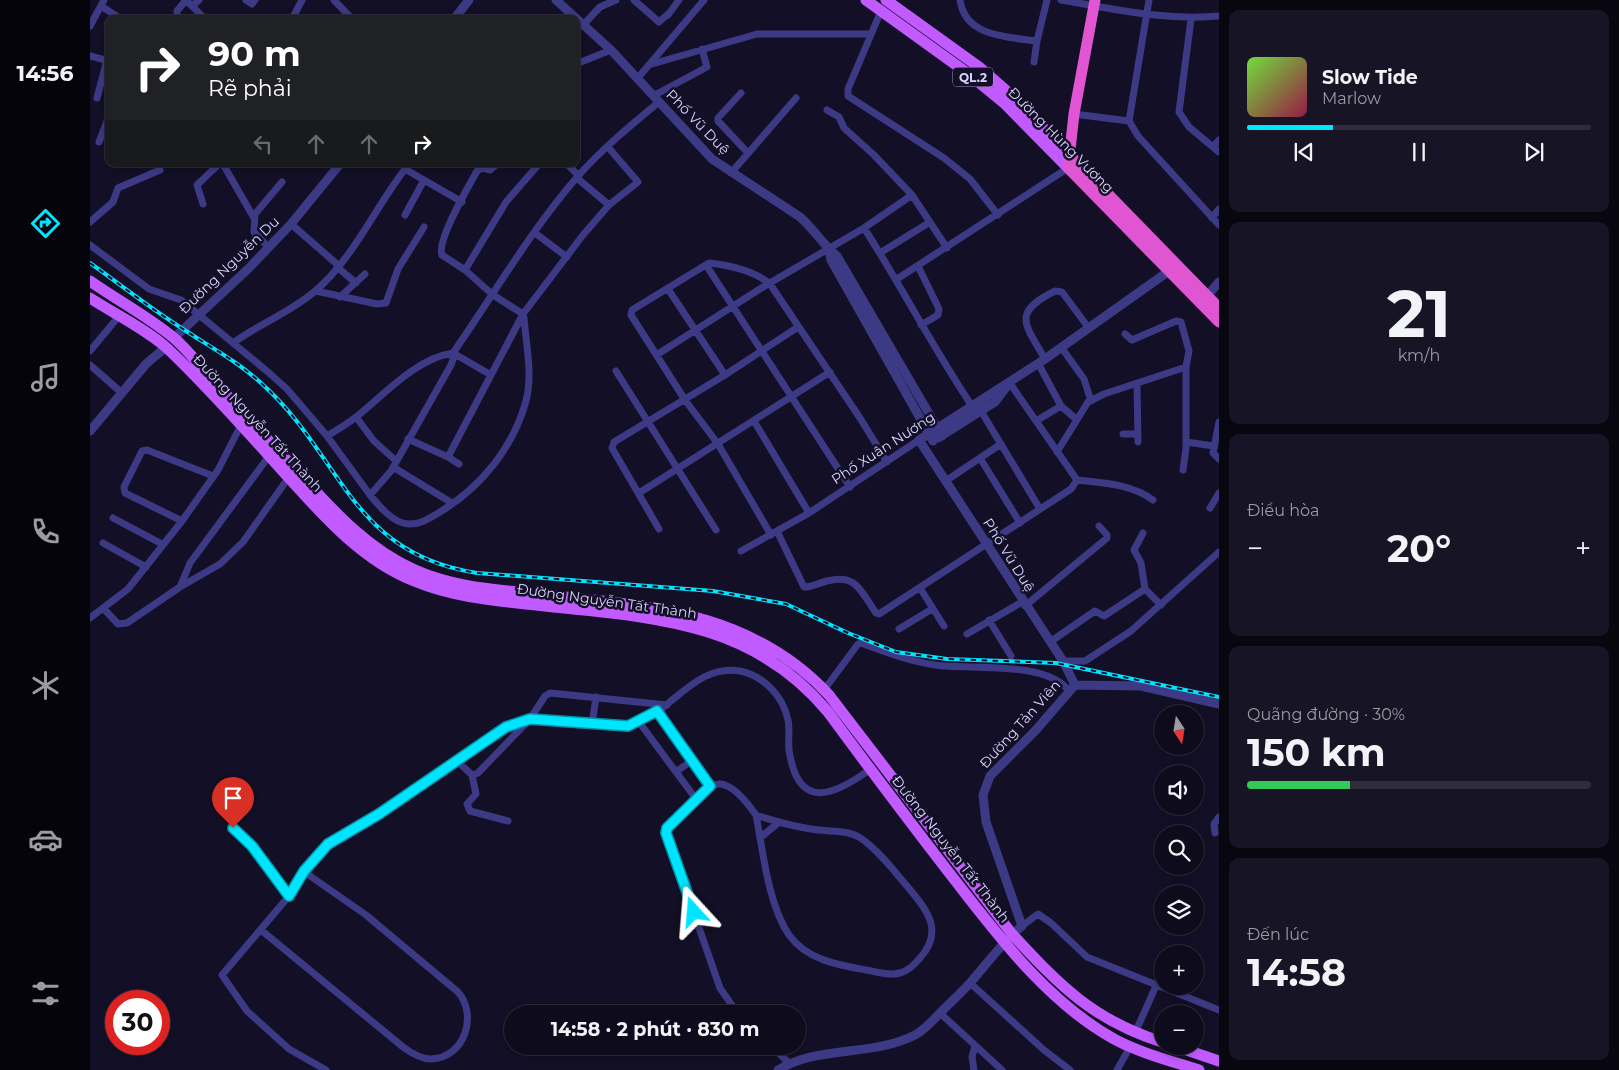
<!DOCTYPE html>
<html lang="vi">
<head>
<meta charset="utf-8">
<style>
	:root { --surface:#0e0b1c; --page:#171425; --text:#f1f3f6; --muted:#9b9ba3; --line:#2e2b3b; --accent:#00e5ff }
	body { margin:0; font-family:Montserrat,sans-serif; background:var(--page); color:var(--text); height:100vh; display:flex; flex-direction:column; font-size:19px; white-space:nowrap }
	* { box-sizing:border-box; margin:0 }
	p { font-size:16px; color:var(--muted) }
	.icon { flex:none; width:28px; height:28px; fill:none; stroke:currentColor; stroke-width:2; stroke-linecap:round; stroke-linejoin:round }
	.map { position:relative; flex:1; overflow:hidden }
	.panel { display:flex; flex-direction:column; gap:10px; padding:10px; background:#08060f; width:400px }
	.panel>* { flex:none }
	.banner { position:absolute; left:15px; top:15px; width:475px; height:152px; border-radius:10px; box-shadow:0 2px 8px #0003,0 0 0 1px var(--line); background:#202124; color:#fff; overflow:hidden }
	.needle { width:32px; rotate:168deg }
	.tools { position:absolute; left:1064px; top:705px; display:grid; gap:10px }
	.tools a { display:grid; place-items:center; width:50px; height:50px; border-radius:50%; background:var(--surface); box-shadow:0 2px 8px #0003,0 0 0 1px var(--line); font-size:25px }
	.speed { position:absolute; left:15px; top:990px; display:flex; gap:10px; font-size:25px; font-weight:700; text-align:center }
	.speed>* { display:grid; place-content:center; width:65px; height:65px; border-radius:50%; background:var(--surface); box-shadow:0 2px 8px #0003,0 0 0 1px var(--line); line-height:1 }
	.speed .limit { border:8px solid #d22; background:#fff; color:#111 }
	.pin { position:absolute; display:grid; place-items:center; width:42px; height:42px; color:#fff; margin:-51px -21px; border-radius:50% 50% 50% 0; rotate:-45deg; box-shadow:0 0 5px #0007 }
	.pin .icon { rotate:45deg }
	.me { position:absolute; width:55px; margin:-28px; rotate:341deg; stroke-linejoin:round; filter:drop-shadow(0 0 4px #0008) }
	.turn { display:flex; align-items:center; gap:18px; height:105px; padding:0 20px; font-size:22px }
	.turn .icon { width:65px; height:65px; stroke-width:2.5 }
	.turn b { display:block; font-size:35px; line-height:42px }
	.lanes { display:flex; align-items:center; height:48px; padding:0 20px; background:#0003; justify-content:center; gap:25px; direction:ltr }
	.lanes .off { opacity:.35 }
	.big { font-size:38px; font-weight:700; line-height:1.1 }
	.panel .widget { flex:1; display:flex; flex-direction:column; justify-content:center; gap:8px; min-width:0; padding:0 18px; border-radius:10px; background:var(--page) }
	.panel .dial { align-items:center; gap:0 }
	.dial b { font-size:65px; line-height:1 }
	.song { display:flex; align-items:center; gap:15px }
	.cover { width:60px; height:60px; border-radius:8px; background:linear-gradient(135deg,hsl(100 70% 55%),hsl(340 70% 35%)) }
	.played { height:5px; border-radius:2px; background:linear-gradient(90deg,var(--accent) 25%,var(--line) 25%) }
	.keys { display:flex; justify-content:space-around; direction:ltr }
	.heat { display:flex; justify-content:space-between; align-items:center; font-size:28px; direction:ltr }
	.charge { height:8px; border-radius:4px; background:linear-gradient(90deg,#34c759 30%,var(--line) 0) }
	.trip { position:absolute; left:414px; top:1005px; width:302px; height:50px; border-radius:25px; background:var(--surface); box-shadow:0 2px 8px #0003,0 0 0 1px var(--line); font-weight:700; line-height:50px; text-align:center }
	main { display:flex; flex:1; min-height:0 }
	.menu { display:flex; flex-direction:column; width:90px; justify-content:space-around; align-items:center; background:#06040b; color:var(--muted) }
	.menu .icon { width:35px; height:35px }
	.menu .current { color:var(--accent) }
	.menu b { font-size:22px; color:var(--text) }
	.map>svg:first-child { display:block }
	.lines { fill:none; stroke-linecap:round; stroke-linejoin:round }
	.minor { stroke:#3d3a85; stroke-width:7 }
	.tertiary { stroke:#3d3a85; stroke-width:9 }
	.primary { stroke:#c25bff; stroke-width:11 }
	.trunk { stroke:#e055d1; stroke-width:11 }
	.rail-casing { stroke:#00e5ff; stroke-width:4 }
	.rail { stroke:#130f26; stroke-width:2; stroke-dasharray:5.5; stroke-linecap:butt }
	.route-casing { stroke:#0095a6; stroke-width:12 }
	.route { stroke:#00e5ff; stroke-width:9 }
	.labels { text-anchor:middle; dominant-baseline:central; stroke-width:5; stroke-linejoin:round; paint-order:stroke }
	.shield { fill:#130f26; stroke:#9e99be; stroke-width:1 }
	.shield-label { font-size:12px; font-weight:bold; fill:#d9d4ff }
	.street-label { font-size:14px; fill:#d9d4ff; stroke:#130f26 }
</style>
</head>
<body>
<main>
<nav class="menu">
<b>14:56</b>
<svg class="icon current" aria-label="directions" viewBox="0 0 24 24"><path d="M12 3l9 9-9 9-9-9zM9 14v-3h6M13 9l2 2-2 2"/></svg>
<svg class="icon" aria-label="music" viewBox="0 0 24 24"><path d="M9 18V5l10-2v13"/><circle cx="6" cy="18" r="3"/><circle cx="16" cy="16" r="3"/></svg>
<svg class="icon" aria-label="phone" viewBox="0 0 24 24"><path d="M5 4h4l2 5-3 2q2 4 5 5l2-3 5 2v4C11 20 4 13 5 4z"/></svg>
<svg class="icon" aria-label="climate" viewBox="0 0 24 24"><path d="M12 3v18M4 7l16 10M4 17L20 7"/></svg>
<svg class="icon" aria-label="car" viewBox="0 0 24 24"><path d="M5 17H2v-5l4-1 3-4h7l3 4 3 1v5h-3M9 17h6M6 11h13"/><circle cx="7" cy="17" r="2"/><circle cx="17" cy="17" r="2"/></svg>
<svg class="icon" aria-label="filters" viewBox="0 0 24 24"><path d="M4 7h16M4 17h16"/><circle cx="9" cy="7" r="2"/><circle cx="15" cy="17" r="2"/></svg>
</nav>
<div class="map">
<svg width="1129" height="1070" viewBox="0 0 1129 1070">
	<rect width="100%" height="100%" fill="#130f26"/>
	<g class="lines">
		<path class="minor" d="M96,0L115,19
			M156,0L162,4L165,0
			M244,0L262,19
			M544,0L569,22L578,14
			M870,0C875,37 918,37 947,41L957,0
			M971,0C1024,9 1075,21 1129,16
			M1059,0L1039,121L1048,136L1129,225
			M11,6L31,19
			M102,6L109,0
			M791,11L758,89V96L854,158L880,179L908,215
			M578,15L589,0
			M88,19L87,11L96,0
			M202,19L212,0
			M1101,19L1089,112L1099,127L1129,152
			M494,24L510,7L526,0
			M0,26L14,0
			M0,56L19,61
			M944,62L947,41
			M486,64L521,50
			M562,64L667,34H780
			M547,79L614,0
			M651,93L628,118V121L658,153
			M563,96L617,67L612,49
			M7,98L17,60
			M737,110L749,117L754,128L784,155L822,195L857,248
			M984,114L1039,121
			M9,142L19,116
			M1123,147L1129,140
			M133,164L164,218
			M407,164L400,170L392,168L387,171C379,186 346,241 352,255L375,270L416,202L449,164
			M477,164L489,176
			M315,169L372,202
			M641,173L706,98
			M487,178L519,205
			M113,204L107,185L129,164
			M315,215L334,180
			M1122,218L1129,209
			M0,222L23,202L28,188L70,170
			M201,224L248,265
			M774,228C812,287 843,348 882,406
			M445,233L477,257
			M0,245L59,289L91,300L178,372L197,389L237,436L280,495L301,471L361,365L365,354
			M179,248L164,232L165,214L192,182
			M790,253L840,222
			M616,265L760,487
			M828,266L849,309L848,315L831,325
			M247,267L266,283
			M807,279L978,168
			M578,289L635,375
			M226,291L287,304L296,303L308,269L334,227
			M250,297L275,274
			M1035,334L1042,340L1086,321L1091,322L1099,351L1096,367V448L1093,470
			M143,343C169,324 199,313 224,292C264,259 287,203 319,164
			M971,347L994,379L1001,401
			M0,351L29,316
			M363,353L401,375
			M568,354L673,287L774,228L822,195
			M955,359C935,324 921,313 965,291L972,292L998,327
			M948,363L971,406L986,419
			M0,365L32,393
			M526,371L626,530
			M1047,384L1048,442
			M891,411L950,509
			M266,417L284,441L305,460
			M664,421L719,513
			M946,421L971,406
			M1129,422L1123,453L1129,459
			M1033,434H1048
			M237,436C247,430 257,424 266,417C295,394 325,359 363,353C404,294 441,230 488,176C512,149 541,125 569,102
			M318,439L358,457
			M1096,442L1124,446
			M967,452L998,402L1014,394L1096,367
			M890,458L930,523
			M369,464L358,457L433,314L493,235L519,205L548,182L518,147
			M303,467L362,503
			M857,480L911,444
			M987,480C1013,483 1041,484 1063,500
			M549,493L740,372
			M280,495C289,506 303,523 318,524C330,525 340,518 350,512C391,487 423,448 436,401C443,374 436,345 434,318L433,314L403,295L375,270
			M1120,508L1129,493
			M23,518L72,544
			M92,521L35,493L34,487L52,451L57,450L123,476
			M569,529L522,448L524,442L635,375L708,327
			M687,531L714,587C722,587 729,583 737,581C767,573 771,592 786,613L789,614L981,489L987,480L919,382
			M681,535L628,444L595,400L541,315L542,310L619,263C639,265 665,271 680,284L770,418L797,462
			M13,543L56,567
			M651,551L719,513L829,440
			M90,587L100,563L179,456
			M830,588L854,626
			M1055,589L1071,605
			M935,606L1017,538V535L1009,526
			M14,609L28,624L37,623L90,587L130,564L153,542L199,477
			M0,618L38,589L92,521L128,470L151,425
			M899,620L921,656
			M809,629L842,609
			M877,634L932,602
			M960,642L1005,611L1014,616L1055,589L1051,563L1044,550L1053,533
			M973,661H995L1041,631L1129,552
			M734,690L768,644L771,643C796,652 819,661 845,665C880,670 956,660 979,691
			M567,711L621,786
			M549,722L606,799
			M502,724L506,697
			M367,761L382,775L388,773L440,719L455,696L460,693L577,705
			M586,772L601,761
			M382,775L386,794L377,804L380,811L418,821
			M143,828L162,846L199,896
			M1125,833L1124,824L1129,817
			M670,838L688,823
			M932,926L948,914L961,923L997,957L1129,1010
			M171,930L313,1047C321,1053 330,1059 341,1059C375,1058 388,1015 368,992L276,915L213,871
			M880,983L954,1050L980,1070
			M850,1013L912,1070
			M648,1014L630,988L576,833L577,828C587,818 617,782 631,784C645,786 659,805 666,815C673,851 678,904 699,935C717,960 748,965 776,970C787,972 799,976 810,973C818,971 825,964 830,958C855,930 836,909 817,886C803,870 790,852 772,839C758,829 738,832 721,829C702,826 684,821 666,815
			M1045,1033L1066,986
			M681,1046L699,1063
			M236,1070L199,1049L157,1011L132,975L199,896L213,871L237,843L289,814L416,727C446,714 481,722 513,725C522,725 532,728 540,726C580,715 604,663 650,671C674,676 693,696 698,720C700,729 698,740 699,750C708,812 744,796 782,768
			M884,1070L882,1057L885,1046
			M1027,1070L1040,1047"/>
		<path class="tertiary" d="M466,0L521,50L622,159L710,217C724,229 733,245 747,256L852,436
			M364,19L379,0
			M739,250L741,260L843,441
			M1117,296L1129,282
			M84,338L158,269L201,224L250,164
			M0,431L56,364L76,347
			M848,438L905,402L917,386
			M985,685L973,661L829,440L955,359L1079,271
			M688,1070C729,1045 782,1057 825,1035C836,1029 844,1019 853,1010C862,1001 872,992 880,983C898,963 911,943 932,926L896,822L893,795L900,776L945,731L985,685L1051,686L1129,704"/>
		<path class="primary" d="M776,0L880,75L914,103L978,168
			M796,0L889,67L920,94L980,155
			M0,281C27,300 59,317 84,338C97,349 108,364 120,377C148,407 176,438 204,468C240,507 276,549 325,570C361,586 399,589 437,593C550,606 657,607 739,695L922,934C970,986 1003,1020 1072,1042
			M0,298C23,313 58,330 78,349C117,386 154,428 190,468C229,511 269,559 324,581C360,596 398,600 436,604C550,617 659,616 738,712C777,765 817,818 857,870C905,931 954,1000 1024,1039C1050,1053 1081,1061 1109,1070
			M1085,1046L1129,1061"/>
		<path class="trunk" d="M1005,0L984,114L978,168L1129,322
			M980,155L1129,308"/>
		<defs>
			<path id="rail" d="M0,263C31,285 61,309 93,329C120,347 147,361 171,383C252,455 260,554 387,573L623,591L696,604L758,633L806,652L857,659L966,663L1129,697"/>
		</defs>
		<use href="#rail" class="rail-casing"/>
		<use href="#rail" class="rail"/>
	</g>
	<g class="lines">
		<defs>
			<path id="route" d="M143,828L162,846L199,896L214,871L238,844L289,814L416,727L440,719L538,726L567,711L620,786L577,828L576,833L604,912"/>
		</defs>
		<use href="#route" class="route-casing"/>
		<use href="#route" class="route"/>
	</g>
	<g class="labels">
		<rect class="shield" x="863" y="67.5" width="40" height="19" rx="4"/>
		<g class="shield-label">
			<text x="883" y="77">QL.2</text>
		</g>
		<g class="street-label">
			<text transform="translate(608 122) rotate(46)">Phố Vũ Duệ</text>
			<text transform="translate(971 140) rotate(45)">Đường Hùng Vương</text>
			<text transform="translate(139 265) rotate(-44)">Đường Nguyễn Du</text>
			<text transform="translate(168 423) rotate(47)">Đường Nguyễn Tất Thành</text>
			<text transform="translate(793 448) rotate(-33)">Phố Xuân Nương</text>
			<text transform="translate(919 555) rotate(58)">Phố Vũ Duệ</text>
			<text transform="translate(517 601) rotate(8)">Đường Nguyễn Tất Thành</text>
			<text transform="translate(930 724) rotate(-48)">Đường Tản Viên</text>
			<text transform="translate(861 849) rotate(52)">Đường Nguyễn Tất Thành</text>
		</g>
	</g>
</svg>
<div class="tools">
<a><svg class="needle" viewBox="-14 -14 28 28"><path d="M0-13l5 13h-10z" fill="#e53935"/><path d="M0 13l5-13h-10z" fill="#9b9ba3"/></svg></a>
<a><svg class="icon" aria-label="sound" viewBox="0 0 24 24"><path d="M4 9h4l5-4v14l-5-4H4zM17 9q2 3 0 6"/></svg></a>
<a><svg class="icon" aria-label="search" viewBox="0 0 24 24"><circle cx="10" cy="10" r="6"/><path d="M15 15l6 6"/></svg></a>
<a><svg class="icon" aria-label="layers" viewBox="0 0 24 24"><path d="M12 4l9 5-9 5-9-5zM3 14l9 5 9-5"/></svg></a>
<a>+</a>
<a>−</a>
</div>
<div class="speed"><div class="limit">30</div></div>
<div class="pin" style="left:143px;top:828px;background:#d93025"><svg class="icon" aria-label="arrive" viewBox="0 0 24 24"><path d="M6 21V4h12l-3 4 3 4H6"/></svg></div>
<svg class="me" style="left:604px;top:912px" viewBox="-20 -20 40 40"><path d="M0-17L14 15 0 8-14 15z" fill="#00e5ff" stroke="#fff" stroke-width="4"/></svg>
<div class="trip">14:58 · 2 phút · 830 m</div>
<div class="banner">
<div class="turn"><svg class="icon" aria-label="right" viewBox="0 0 24 24"><path d="M7 20v-9h11M14 6l5 5-5 5"/></svg><div><b>90 m</b>Rẽ phải</div></div>
<div class="lanes"><svg class="icon off" aria-label="left" viewBox="0 0 24 24"><path d="M17 20v-9H6M10 6l-5 5 5 5"/></svg><svg class="icon off" aria-label="ahead" viewBox="0 0 24 24"><path d="M12 20V5M6 11l6-6 6 6"/></svg><svg class="icon off" aria-label="ahead" viewBox="0 0 24 24"><path d="M12 20V5M6 11l6-6 6 6"/></svg><svg class="icon" aria-label="right" viewBox="0 0 24 24"><path d="M7 20v-9h11M14 6l5 5-5 5"/></svg></div>
</div>
</div>
<section class="panel">
<div class="widget">
<div class="song"><i class="cover"></i><div><b>Slow Tide</b><p>Marlow</p></div></div>
<div class="played"></div>
<div class="keys"><svg class="icon" aria-label="previous" viewBox="0 0 24 24"><path d="M18 5L8 12l10 7zM5 5v14"/></svg><svg class="icon" aria-label="pause" viewBox="0 0 24 24"><path d="M8 5v14M16 5v14"/></svg><svg class="icon" aria-label="next" viewBox="0 0 24 24"><path d="M6 5l10 7-10 7zM19 5v14"/></svg></div>
</div>
<div class="widget dial"><b>21</b><p>km/h</p></div>
<div class="widget"><p>Điều hòa</p>
<div class="heat"><a>−</a><b class="big">20°</b><a>+</a></div>
</div>
<div class="widget"><p>Quãng đường · 30%</p><b class="big">150 km</b><div class="charge"></div></div>
<div class="widget"><p>Đến lúc</p><b class="big">14:58</b></div>
</section>
</main>
</body>
</html>
